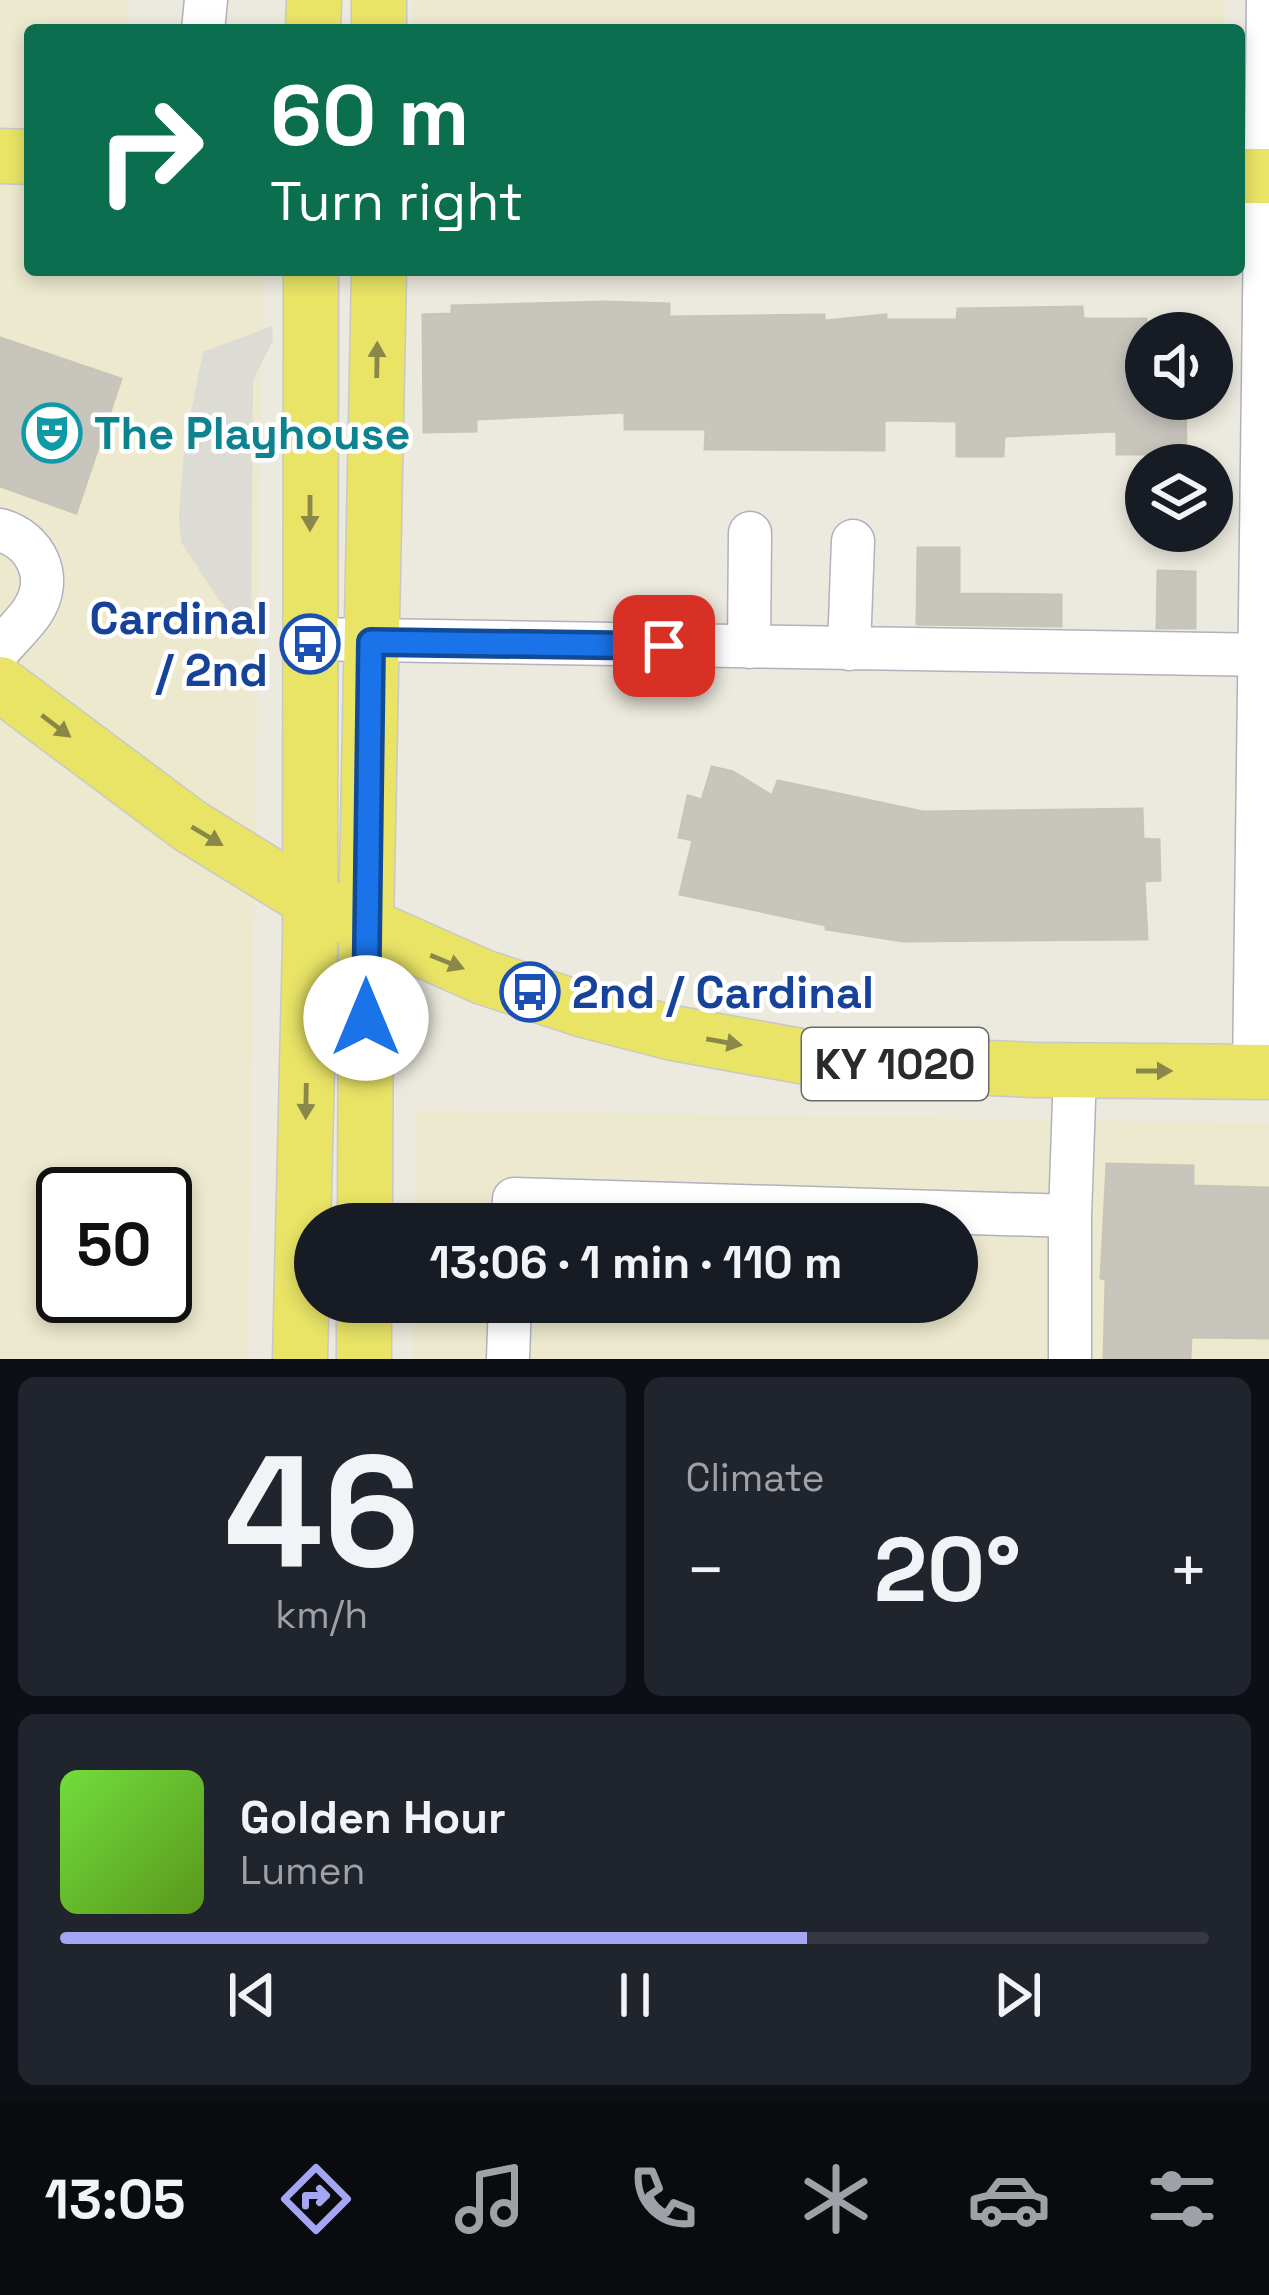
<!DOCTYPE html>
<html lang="en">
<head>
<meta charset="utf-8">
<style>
	:root { --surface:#171b24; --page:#20242c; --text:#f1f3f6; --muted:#9ea1a6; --line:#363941; --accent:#a5a6f3 }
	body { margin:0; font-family:"Space Grotesk",sans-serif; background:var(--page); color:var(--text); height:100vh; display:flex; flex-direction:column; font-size:45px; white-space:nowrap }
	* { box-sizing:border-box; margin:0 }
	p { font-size:39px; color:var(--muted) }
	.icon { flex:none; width:66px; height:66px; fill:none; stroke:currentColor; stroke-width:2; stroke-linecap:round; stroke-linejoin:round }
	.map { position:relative; height:1359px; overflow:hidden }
	.side { display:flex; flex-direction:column; gap:18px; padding:18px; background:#0d0f14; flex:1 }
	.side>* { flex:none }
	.guide { position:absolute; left:24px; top:24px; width:1221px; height:252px; border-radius:12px; box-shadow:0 6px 18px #0003; background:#0b6e4f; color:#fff; overflow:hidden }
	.controls { position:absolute; left:1125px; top:312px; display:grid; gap:24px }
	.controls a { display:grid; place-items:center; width:108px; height:108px; border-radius:50%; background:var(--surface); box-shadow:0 6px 18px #0003; font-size:60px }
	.speed { position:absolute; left:36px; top:1167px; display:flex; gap:24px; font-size:60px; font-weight:700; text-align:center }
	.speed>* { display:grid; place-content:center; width:156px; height:156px; border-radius:50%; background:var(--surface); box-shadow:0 6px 18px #0003; line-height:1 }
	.speed .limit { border:6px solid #111; border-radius:18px; background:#fff; color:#111 }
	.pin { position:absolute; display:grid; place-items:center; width:102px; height:102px; color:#fff; margin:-51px; border-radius:24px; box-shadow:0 6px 18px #0006 }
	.me { position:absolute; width:132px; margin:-66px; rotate:0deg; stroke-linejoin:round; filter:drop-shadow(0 0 9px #0008) }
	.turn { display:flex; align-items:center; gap:42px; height:252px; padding:0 48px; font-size:54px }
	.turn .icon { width:156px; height:156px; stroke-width:2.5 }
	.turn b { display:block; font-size:84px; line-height:102px }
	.big { font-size:90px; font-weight:700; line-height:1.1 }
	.side .widget { flex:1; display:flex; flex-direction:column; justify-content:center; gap:18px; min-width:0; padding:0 42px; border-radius:18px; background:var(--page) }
	.side .dial { align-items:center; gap:0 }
	.dial b { font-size:156px; line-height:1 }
	.song { display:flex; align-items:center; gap:36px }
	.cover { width:144px; height:144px; border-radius:18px; background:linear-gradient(135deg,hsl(100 70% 55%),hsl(90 70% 35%)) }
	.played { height:12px; border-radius:6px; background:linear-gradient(90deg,var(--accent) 65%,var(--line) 65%) }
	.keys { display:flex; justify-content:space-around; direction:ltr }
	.heat { display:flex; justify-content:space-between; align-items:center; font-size:66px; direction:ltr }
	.side .tiles { flex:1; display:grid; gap:18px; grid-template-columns:1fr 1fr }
	.widget:last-child { grid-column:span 2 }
	.trip { position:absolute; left:294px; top:1203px; width:684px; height:120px; border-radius:60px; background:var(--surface); box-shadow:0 6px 18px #0003; font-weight:700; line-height:120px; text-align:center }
	.menu { display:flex; height:192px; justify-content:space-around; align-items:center; background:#090b0e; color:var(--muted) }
	.menu .icon { width:84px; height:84px }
	.menu .selected { color:var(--accent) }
	.menu b { font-size:54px; color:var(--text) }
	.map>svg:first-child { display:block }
	.education { fill:#ede9ce; fill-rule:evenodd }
	.plaza { fill:#dcdbd4 }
	.building { fill:#c8c5bd; stroke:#c7c5b7; stroke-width:3 }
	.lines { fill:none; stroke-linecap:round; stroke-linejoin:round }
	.minor-casing { stroke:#b1b1be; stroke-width:45 }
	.major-casing { stroke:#c8c8c8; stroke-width:57 }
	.minor { stroke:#fff; stroke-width:42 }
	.major { stroke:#e9e466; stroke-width:54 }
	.oneway { fill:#8a8848 }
	.route-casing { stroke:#114b97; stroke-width:30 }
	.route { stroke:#1a73e8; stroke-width:21 }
	.labels { text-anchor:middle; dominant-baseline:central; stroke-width:9; stroke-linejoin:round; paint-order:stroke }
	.shield { fill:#fff; stroke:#6b6b6b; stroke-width:3 }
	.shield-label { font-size:42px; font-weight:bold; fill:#2b2b2b }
	.culture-label { font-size:45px; font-weight:bold; fill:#0d838f; stroke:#fff; text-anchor:start }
	.transit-label { font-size:45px; font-weight:bold; fill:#164399; stroke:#fff; text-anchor:end }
</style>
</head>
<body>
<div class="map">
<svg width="1269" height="1359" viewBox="0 0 1269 1359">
	<rect width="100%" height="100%" fill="#ece9de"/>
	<path class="education" d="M0,0H128V30H30V270H263L248,1359H0ZM63,1194H165V1296H63Z
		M413,0H1225L1224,30H413Z
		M417,1110L1269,1123V1359H413L414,1302H957V1224H415Z"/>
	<path class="plaza" d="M272,326L273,341L253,380L251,636L219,600L181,542L179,514L185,442L203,352Z"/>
	<path class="building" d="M606,302L669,304V317L824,315V321L886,315V320H957L958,309L1082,307L1083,319H1146V399H1185L1186,454H1117V431L1004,436L1003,456H957V421L884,420V450L705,449L706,429H625V412L476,419V431L424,432L423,315L452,314V306Z
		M0,338L121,379L76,513L0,486Z
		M918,548H959V594L1061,595V626L917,624Z
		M1158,571L1195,572V628H1157Z
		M712,767L733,772L772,796L778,781L923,812L1142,809L1143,839L1159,840L1160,880L1144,881L1147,939L903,941L826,929V925L680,894L693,840L679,837L688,796L702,800Z
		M1107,1164L1193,1166V1186L1269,1188V1338L1191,1337L1190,1359L1104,1358L1106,1279L1101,1278Z"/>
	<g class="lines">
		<defs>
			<path id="minor" d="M203,30L206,0
				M0,530C36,540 55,578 32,612C23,625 10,637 0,649
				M310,639L1269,655
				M749,647L750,533
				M849,649L853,541
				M1254,1072L1268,0
				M1070,1216V1359
				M513,1224L514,1199L1070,1216L1075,1071
				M508,1359L510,1302"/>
			<path id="major" d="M313,30L314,0
				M379,30V0
				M0,156L30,157
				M1239,176H1269
				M0,684L190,826L310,900L483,977L584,1010L673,1033L828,1061L1035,1070L1269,1072
				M365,1224L366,926L379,270
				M300,1359L310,944L311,270
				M364,1359V1302"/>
		</defs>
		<use href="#minor" class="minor-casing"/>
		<use href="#major" class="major-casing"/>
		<use href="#minor" class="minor"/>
		<use href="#major" class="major"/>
	</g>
	<defs><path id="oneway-solid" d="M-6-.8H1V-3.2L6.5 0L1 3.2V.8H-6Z" transform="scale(3)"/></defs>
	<g class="oneway">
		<use href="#oneway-solid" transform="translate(377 360) rotate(-89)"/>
		<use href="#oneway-solid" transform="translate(310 513) rotate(90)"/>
		<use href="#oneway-solid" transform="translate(56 726) rotate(37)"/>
		<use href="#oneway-solid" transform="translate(207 836) rotate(31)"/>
		<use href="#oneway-solid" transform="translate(447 962) rotate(22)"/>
		<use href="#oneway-solid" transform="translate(724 1042) rotate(10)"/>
		<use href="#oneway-solid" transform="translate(1154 1071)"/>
		<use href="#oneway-solid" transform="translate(306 1101) rotate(91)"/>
	</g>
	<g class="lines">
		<defs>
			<path id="route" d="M366,1018L371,642L664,646"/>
		</defs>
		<use href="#route" class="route-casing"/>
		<use href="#route" class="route"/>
	</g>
	<defs>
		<symbol id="theatre-ring" viewBox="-11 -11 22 22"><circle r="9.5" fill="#fff" stroke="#0f9aa8" stroke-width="1.5"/><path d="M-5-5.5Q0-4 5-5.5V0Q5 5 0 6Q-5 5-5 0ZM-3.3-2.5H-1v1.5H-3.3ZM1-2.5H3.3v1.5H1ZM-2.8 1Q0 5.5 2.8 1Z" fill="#0f9aa8"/></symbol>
		<symbol id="bus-ring" viewBox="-11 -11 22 22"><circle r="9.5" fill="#fff" stroke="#1a4fb4" stroke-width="1.5"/><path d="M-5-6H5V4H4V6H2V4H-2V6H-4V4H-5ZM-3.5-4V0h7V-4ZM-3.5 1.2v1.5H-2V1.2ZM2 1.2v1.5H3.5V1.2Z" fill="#1a4fb4"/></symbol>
	</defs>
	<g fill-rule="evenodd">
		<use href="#theatre-ring" x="19" y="400" width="66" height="66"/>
		<use href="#bus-ring" x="277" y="611" width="66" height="66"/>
		<use href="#bus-ring" x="497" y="959" width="66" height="66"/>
	</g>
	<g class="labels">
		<rect class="shield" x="802" y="1028" width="186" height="72" rx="9"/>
		<g class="shield-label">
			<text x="895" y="1064">KY 1020</text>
		</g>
		<g class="culture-label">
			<text x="94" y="433">The Playhouse</text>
		</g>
		<g class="transit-label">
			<text x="268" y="618">Cardinal<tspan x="268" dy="52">/ 2nd</tspan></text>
			<text x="572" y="992" text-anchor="start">2nd / Cardinal</text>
		</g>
	</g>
</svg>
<div class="controls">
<a><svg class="icon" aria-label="sound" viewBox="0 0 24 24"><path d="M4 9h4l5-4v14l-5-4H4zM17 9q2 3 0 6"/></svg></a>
<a><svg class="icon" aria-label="layers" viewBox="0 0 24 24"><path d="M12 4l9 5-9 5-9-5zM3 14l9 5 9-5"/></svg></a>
</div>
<div class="speed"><div class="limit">50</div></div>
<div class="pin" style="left:664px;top:646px;background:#d93025"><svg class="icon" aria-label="arrive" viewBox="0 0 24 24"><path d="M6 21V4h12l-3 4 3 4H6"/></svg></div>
<svg class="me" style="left:366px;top:1018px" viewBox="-20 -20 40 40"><circle r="19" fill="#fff"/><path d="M0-13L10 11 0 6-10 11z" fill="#1a73e8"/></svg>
<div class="trip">13:06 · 1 min · 110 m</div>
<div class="guide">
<div class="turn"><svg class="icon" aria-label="right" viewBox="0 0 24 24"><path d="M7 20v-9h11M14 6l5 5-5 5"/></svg><div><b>60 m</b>Turn right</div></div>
</div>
</div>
<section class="side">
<div class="tiles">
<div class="widget dial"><b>46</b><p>km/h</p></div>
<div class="widget"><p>Climate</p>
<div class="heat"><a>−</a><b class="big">20°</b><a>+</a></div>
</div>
<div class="widget">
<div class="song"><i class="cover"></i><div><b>Golden Hour</b><p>Lumen</p></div></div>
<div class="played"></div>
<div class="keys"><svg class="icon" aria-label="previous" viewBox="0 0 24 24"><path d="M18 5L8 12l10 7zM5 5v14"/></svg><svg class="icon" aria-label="pause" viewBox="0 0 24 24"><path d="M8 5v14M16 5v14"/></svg><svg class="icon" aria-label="next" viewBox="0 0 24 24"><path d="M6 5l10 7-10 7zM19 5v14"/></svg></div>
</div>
</div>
</section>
<nav class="menu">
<b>13:05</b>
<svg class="icon selected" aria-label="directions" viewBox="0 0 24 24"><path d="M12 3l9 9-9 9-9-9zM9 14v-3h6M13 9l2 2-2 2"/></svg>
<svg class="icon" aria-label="music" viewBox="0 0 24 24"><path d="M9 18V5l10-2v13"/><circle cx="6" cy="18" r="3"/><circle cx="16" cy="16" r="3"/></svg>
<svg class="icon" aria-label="phone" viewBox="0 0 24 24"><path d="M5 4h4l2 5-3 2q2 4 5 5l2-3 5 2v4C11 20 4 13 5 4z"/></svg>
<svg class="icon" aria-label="climate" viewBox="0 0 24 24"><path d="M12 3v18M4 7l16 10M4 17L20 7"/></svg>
<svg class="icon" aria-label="car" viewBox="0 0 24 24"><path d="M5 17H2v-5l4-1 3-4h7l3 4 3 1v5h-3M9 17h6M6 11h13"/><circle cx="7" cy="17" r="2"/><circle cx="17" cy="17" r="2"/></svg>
<svg class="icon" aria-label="filters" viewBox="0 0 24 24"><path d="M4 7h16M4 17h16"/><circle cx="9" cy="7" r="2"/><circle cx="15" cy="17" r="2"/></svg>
</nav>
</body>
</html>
